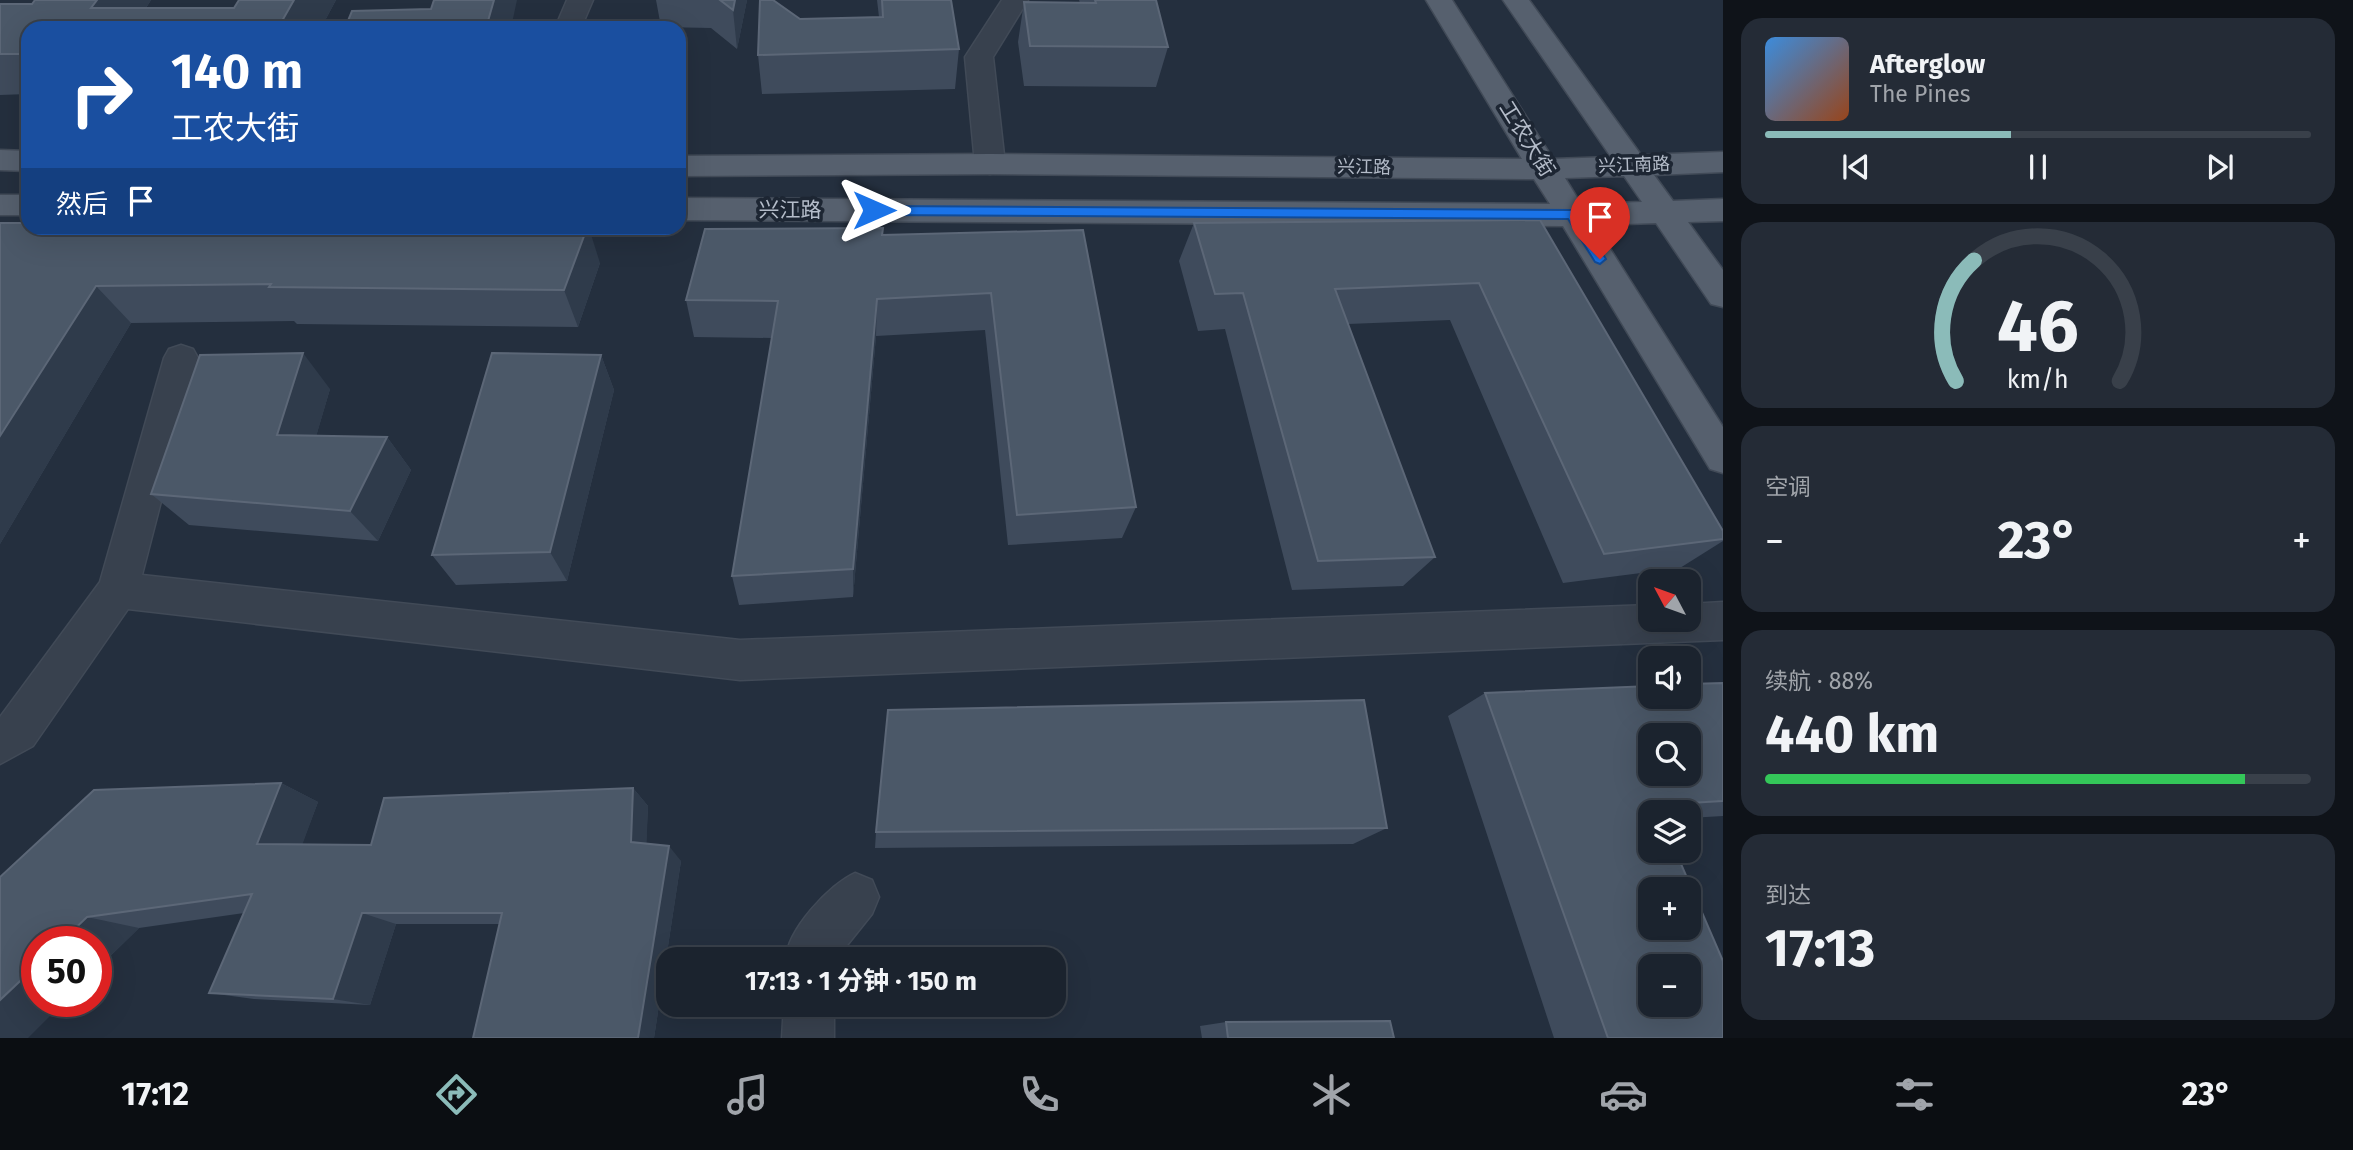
<!DOCTYPE html>
<html lang="zh">
<head>
<meta charset="utf-8">
<style>
	:root { --surface:#1b232e; --page:#242b36; --text:#f1f3f6; --muted:#a0a4aa; --line:#39404a; --accent:#8bbbb9 }
	body { margin:0; font-family:"Fira Sans","Noto Sans SC",sans-serif; background:var(--page); color:var(--text); height:100vh; display:flex; flex-direction:column; font-size:26px; white-space:nowrap }
	* { box-sizing:border-box; margin:0 }
	p { font-size:23px; color:var(--muted) }
	.icon { flex:none; width:38px; height:38px; fill:none; stroke:currentColor; stroke-width:2; stroke-linecap:round; stroke-linejoin:round }
	.map { position:relative; flex:1; overflow:hidden }
	.panel { display:flex; flex-direction:column; gap:18px; padding:18px; background:#0f1319; width:630px }
	.panel>* { flex:none }
	.banner { position:absolute; left:21px; top:21px; width:665px; height:214px; border-radius:21px; box-shadow:0 7px 28px #0002,0 0 0 2px var(--line); background:#1a4fa0; color:#fff; overflow:hidden }
	.needle { width:46px; rotate:311deg }
	.controls { position:absolute; left:1638px; top:569px; display:grid; gap:14px }
	.controls a { display:grid; place-items:center; width:63px; height:63px; border-radius:14px; background:var(--surface); box-shadow:0 7px 28px #0002,0 0 0 2px var(--line); font-size:35px }
	.speed { position:absolute; left:21px; top:926px; display:flex; gap:14px; font-size:35px; font-weight:700; text-align:center }
	.speed>* { display:grid; place-content:center; width:91px; height:91px; border-radius:50%; background:var(--surface); box-shadow:0 7px 28px #0002,0 0 0 2px var(--line); line-height:1 }
	.speed .limit { border:10px solid #d22; background:#fff; color:#111 }
	.pin { position:absolute; display:grid; place-items:center; width:60px; height:60px; color:#fff; margin:-72px -30px; border-radius:50% 50% 50% 0; rotate:-45deg; box-shadow:0 0 7px #0007 }
	.pin .icon { rotate:45deg }
	.me { position:absolute; width:77px; margin:-38px; rotate:90deg; stroke-linejoin:round; filter:drop-shadow(0 0 5px #0008) }
	.turn { display:flex; align-items:center; gap:24px; height:147px; padding:0 35px; font-size:32px }
	.turn .icon { width:91px; height:91px; stroke-width:2.5 }
	.turn b { display:block; font-size:49px; line-height:60px }
	.then { display:flex; align-items:center; height:66px; padding:0 35px; background:#0003; gap:14px; font-size:26px }
	.big { font-size:52px; font-weight:700; line-height:1.1 }
	.panel .widget { flex:1; display:flex; flex-direction:column; justify-content:center; gap:10px; min-width:0; padding:0 24px; border-radius:21px; background:var(--page) }
	.panel .dial { align-items:center; gap:0 }
	.dial svg { height:182px; overflow:visible; fill:none; stroke:var(--line); stroke-width:7; stroke-linecap:round; text-anchor:middle }
	.dial text { fill:var(--text); stroke:none }
	.song { display:flex; align-items:center; gap:21px }
	.cover { width:84px; height:84px; border-radius:10px; background:linear-gradient(135deg,hsl(210 70% 55%),hsl(20 70% 35%)) }
	.played { height:7px; border-radius:4px; background:linear-gradient(90deg,var(--accent) 45%,var(--line) 45%) }
	.keys { display:flex; justify-content:space-around; direction:ltr }
	.heat { display:flex; justify-content:space-between; align-items:center; font-size:38px; direction:ltr }
	.charge { height:10px; border-radius:5px; background:linear-gradient(90deg,#34c759 88%,var(--line) 0) }
	.trip { position:absolute; left:656px; top:947px; width:410px; height:70px; border-radius:21px; background:var(--surface); box-shadow:0 7px 28px #0002,0 0 0 2px var(--line); font-weight:700; line-height:70px; text-align:center }
	.dock { display:flex; height:112px; justify-content:space-around; align-items:center; background:#0b0e12; color:var(--muted) }
	.dock .icon { width:49px; height:49px }
	.dock .current { color:var(--accent) }
	.dock b { font-size:32px; color:var(--text) }
	main { display:flex; flex:1; min-height:0 }
	.map>svg:first-child { display:block }
	.lines { fill:none; stroke-linecap:round; stroke-linejoin:round }
	.minor-casing { stroke:#414a57; stroke-width:3 }
	.major-casing { stroke:#414a57; stroke-width:3 }
	.minor { fill:#38414e; fill-rule:evenodd }
	.major { fill:#56606e; fill-rule:evenodd }
	.wall { fill:#3f4b5c }
	.shaded-wall { fill:#2f3b4b }
	.building { fill:#4b5868; stroke:#5c6777; stroke-width:2; fill-rule:evenodd }
	.route { fill:#1a73e8; stroke:#114b97; stroke-width:2 }
	.labels { text-anchor:middle; dominant-baseline:central; stroke-width:7; stroke-linejoin:round; paint-order:stroke }
	.far-street-label { font-size:18px; fill:#b4bcc9; stroke:#1d2633 }
	.street-label { font-size:21px; fill:#b4bcc9; stroke:#1d2633 }
</style>
</head>
<body>
<main>
<div class="map">
<svg width="1723" height="1038" viewBox="0 0 1723 1038">
	<rect width="100%" height="100%" fill="#242f3e"/>
	<g class="lines">
		<defs>
			<path id="minor" d="M567,0H593L581,28H555Z
				M1002,0H1028L993,57L1005,164L1000,171L990,174L980,171L975,164L965,57Z
				M181,345L193,349L198,358L142,575L740,640L1650,605V620H1689V604L1723,602V640L740,680L128,609L33,746L0,764V717L100,582L164,358L169,349Z
				M855,873L872,880L879,897L872,914L836,959H786C787,930 830,884 855,873Z
				M784,1004H834V1038H782Z"/>
			<path id="major" d="M1426,0H1452L1553,159L1611,157L1503,0H1529L1641,155L1723,152V172L1654,175L1673,201L1723,199V221L1688,222L1723,270V307L1711,304L1656,223L1595,225L1723,427V473L1710,469L1563,226L679,220V198L1550,204L1534,179L990,174L679,176V156L990,154L1522,159ZM1624,176L1642,202L1581,204L1565,178Z
				M0,150L28,151V171L0,170Z
				M0,195H28V215H0Z"/>
		</defs>
		<use href="#minor" class="minor-casing"/>
		<use href="#major" class="major-casing"/>
		<use href="#minor" class="minor"/>
		<use href="#major" class="major"/>
	</g>
	<path class="wall" d="M35,0H151L146,8H234L239,0H336L321,28H28V94L0,95V4H32Z
		M656,0H747L737,49L711,28L661,27Z
		M877,0H951L959,49L955,89L762,94L758,55L800,19L879,17Z
		M1079,0H1156L1168,47L1156,87L1024,86L1018,42L1024,2L1080,3Z
		M1540,220L1723,531V541L1680,568L1563,583L1450,320L1348,324L1435,557L1403,586L1292,590L1225,329L1198,331L1179,261L1194,223Z
		M0,223L600,263L578,327L297,324L294,321L131,323L0,544Z
		M1083,230L1136,507L1122,538L1008,545L985,330L876,336L853,597L739,605L732,576L772,338L694,337L686,300L883,235Z
		M601,355L614,390L567,581L456,585L432,555Z
		M330,389L316,436L387,437L411,470L378,541L189,525L151,494Z
		M1723,683V816L1689,818V812H1650L1723,1038H1554L1448,716L1485,693Z
		M281,783L318,802L302,844L371,845L633,788L648,806L646,844L681,861L654,1038H473L500,924H396L370,1005L254,999L209,993L244,913L139,928L96,970V942L0,877Z
		M1387,828L1353,844L875,848L876,832Z
		M1226,1022L1394,1038H1202L1200,1026Z"/>
	<path class="shaded-wall" d="M97,0H151L133,28L91,8Z
		M294,0H336L321,28H278Z
		M494,0H517L511,28H486Z
		M735,0H747L737,49L733,10Z
		M587,228H589L600,263L578,327L564,290Z
		M96,286L131,323L0,544V436Z
		M877,299L876,336L853,597V569Z
		M303,353L330,389L307,468L277,435Z
		M601,355L614,390L567,581L550,552Z
		M387,437L411,470L378,541L350,511Z
		M281,783L318,802L297,859L257,844Z
		M633,788L648,806L646,858L631,842Z
		M669,846L681,861L654,1038H638Z
		M362,913L396,924L370,1005L333,999Z
		M87,917L139,928L96,970V942H61Z
		M37,965V1001H65L28,1038H0V1000Z"/>
	<path class="building" d="M35,0H97L91,8H234L239,0H294L278,28H28V54H0V4H32Z
		M434,0H494L486,28H345L352,11L431,9Z
		M720,0H735L733,10Z
		M760,0H773L800,19L883,17L882,0H951L959,49L758,55Z
		M1095,0H1156L1168,47L1030,46L1024,2L1096,3Z
		M1540,220L1723,531V539L1604,554L1479,283L1335,289L1435,557L1318,561L1243,293L1215,294L1194,223Z
		M0,223H28V228H587L564,290L269,287L271,284L96,286L0,436Z
		M883,228L882,235L1083,230L1136,507L1017,515L991,293L877,299L853,569L732,576L778,301L686,300L705,229Z
		M303,353L277,435L387,437L350,511L151,494L200,355Z
		M492,353L601,355L550,552L432,555Z
		M1723,683V801L1656,805L1659,812H1650V850H1675L1723,961V1038H1608L1485,693L1650,686V696H1689V684ZM1650,735H1689V774H1650ZM1650,889H1689V928H1650ZM1650,966H1689V1004H1650Z
		M1364,700L1387,828L876,832L888,710Z
		M281,783L257,844L371,845L384,798L633,788L631,842L669,846L638,1038H473L502,913H362L333,999L209,993L252,894L87,917L61,942H37V965L0,1000V877L94,790Z
		M1390,1021L1394,1038H1228L1226,1022Z"/>
	<path class="route" d="M874,206L1572,210L1577,211L1606,259L1600,264L1595,262L1568,219L874,215L868,210Z"/>
	<g class="labels">
		<g class="far-street-label">
			<text transform="translate(1634 165) rotate(-2)">兴江南路</text>
			<text transform="translate(1364 167) rotate(1)">兴江路</text>
		</g>
		<g class="street-label">
			<text transform="translate(1527 139) rotate(58)">工农大街</text>
			<text x="790" y="210">兴江路</text>
		</g>
	</g>
</svg>
<div class="controls">
<a><svg class="needle" viewBox="-14 -14 28 28"><path d="M0-13l5 13h-10z" fill="#e53935"/><path d="M0 13l5-13h-10z" fill="#a0a4aa"/></svg></a>
<a><svg class="icon" aria-label="sound" viewBox="0 0 24 24"><path d="M4 9h4l5-4v14l-5-4H4zM17 9q2 3 0 6"/></svg></a>
<a><svg class="icon" aria-label="search" viewBox="0 0 24 24"><circle cx="10" cy="10" r="6"/><path d="M15 15l6 6"/></svg></a>
<a><svg class="icon" aria-label="layers" viewBox="0 0 24 24"><path d="M12 4l9 5-9 5-9-5zM3 14l9 5 9-5"/></svg></a>
<a>+</a>
<a>−</a>
</div>
<div class="speed"><div class="limit">50</div></div>
<div class="pin" style="left:1600px;top:259px;background:#d93025"><svg class="icon" aria-label="arrive" viewBox="0 0 24 24"><path d="M6 21V4h12l-3 4 3 4H6"/></svg></div>
<svg class="me" style="left:874px;top:210px" viewBox="-20 -20 40 40"><path d="M0-17L14 15 0 8-14 15z" fill="#1a73e8" stroke="#fff" stroke-width="4"/></svg>
<div class="trip">17:13 · 1 分钟 · 150 m</div>
<div class="banner">
<div class="turn"><svg class="icon" aria-label="right" viewBox="0 0 24 24"><path d="M7 20v-9h11M14 6l5 5-5 5"/></svg><div><b>140 m</b>工农大街</div></div>
<div class="then">然后<svg class="icon" aria-label="arrive" viewBox="0 0 24 24"><path d="M6 21V4h12l-3 4 3 4H6"/></svg></div>
</div>
</div>
<section class="panel">
<div class="widget">
<div class="song"><i class="cover"></i><div><b>Afterglow</b><p>The Pines</p></div></div>
<div class="played"></div>
<div class="keys"><svg class="icon" aria-label="previous" viewBox="0 0 24 24"><path d="M18 5L8 12l10 7zM5 5v14"/></svg><svg class="icon" aria-label="pause" viewBox="0 0 24 24"><path d="M8 5v14M16 5v14"/></svg><svg class="icon" aria-label="next" viewBox="0 0 24 24"><path d="M6 5l10 7-10 7zM19 5v14"/></svg></div>
</div>
<div class="widget dial"><svg viewBox="0 0 100 80">
<path d="M14 69A42 42 0 1 1 86 69"/>
<path d="M14 69A42 42 0 0 1 22 16" stroke="#8bbbb9"/>
<text x="50" y="56" font-size="32" font-weight="700">46</text>
<text x="50" y="72" font-size="11">km/h</text>
</svg></div>
<div class="widget"><p>空调</p>
<div class="heat"><a>−</a><b class="big">23°</b><a>+</a></div>
</div>
<div class="widget"><p>续航 · 88%</p><b class="big">440 km</b><div class="charge"></div></div>
<div class="widget"><p>到达</p><b class="big">17:13</b></div>
</section>
</main>
<nav class="dock">
<b>17:12</b>
<svg class="icon current" aria-label="directions" viewBox="0 0 24 24"><path d="M12 3l9 9-9 9-9-9zM9 14v-3h6M13 9l2 2-2 2"/></svg>
<svg class="icon" aria-label="music" viewBox="0 0 24 24"><path d="M9 18V5l10-2v13"/><circle cx="6" cy="18" r="3"/><circle cx="16" cy="16" r="3"/></svg>
<svg class="icon" aria-label="phone" viewBox="0 0 24 24"><path d="M5 4h4l2 5-3 2q2 4 5 5l2-3 5 2v4C11 20 4 13 5 4z"/></svg>
<svg class="icon" aria-label="climate" viewBox="0 0 24 24"><path d="M12 3v18M4 7l16 10M4 17L20 7"/></svg>
<svg class="icon" aria-label="car" viewBox="0 0 24 24"><path d="M5 17H2v-5l4-1 3-4h7l3 4 3 1v5h-3M9 17h6M6 11h13"/><circle cx="7" cy="17" r="2"/><circle cx="17" cy="17" r="2"/></svg>
<svg class="icon" aria-label="filters" viewBox="0 0 24 24"><path d="M4 7h16M4 17h16"/><circle cx="9" cy="7" r="2"/><circle cx="15" cy="17" r="2"/></svg>
<b>23°</b>
</nav>
</body>
</html>
